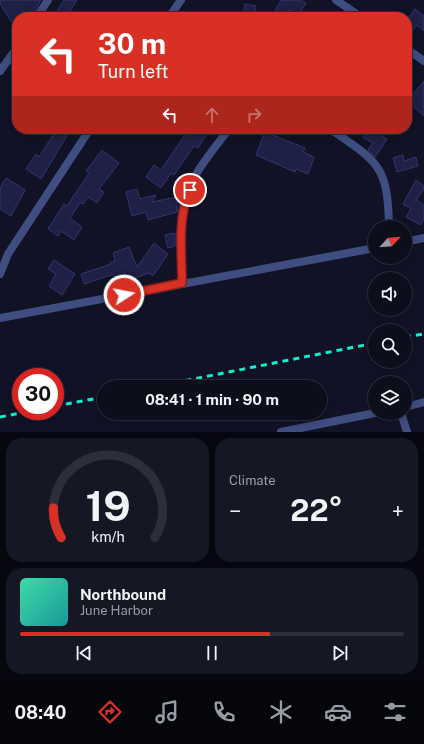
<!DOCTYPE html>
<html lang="en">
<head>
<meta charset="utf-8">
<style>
	:root { --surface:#0d0e1c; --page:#161725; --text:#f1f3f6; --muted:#9a9ca3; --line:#2d2e3b; --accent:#d93025 }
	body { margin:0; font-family:"Public Sans",sans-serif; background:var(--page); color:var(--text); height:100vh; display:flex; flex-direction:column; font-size:15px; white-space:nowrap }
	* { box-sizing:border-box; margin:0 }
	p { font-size:13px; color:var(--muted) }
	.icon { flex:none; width:22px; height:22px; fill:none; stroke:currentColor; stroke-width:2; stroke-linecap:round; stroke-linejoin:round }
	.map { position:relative; height:432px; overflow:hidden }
	.panel { display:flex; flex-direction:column; gap:6px; padding:6px; background:#07080f; flex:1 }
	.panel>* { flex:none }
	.top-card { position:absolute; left:12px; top:12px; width:400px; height:122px; border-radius:16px; box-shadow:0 2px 10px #0003,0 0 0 1px var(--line); background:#d93025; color:#fff; overflow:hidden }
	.needle { width:26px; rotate:64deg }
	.buttons { position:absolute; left:368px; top:220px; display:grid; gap:8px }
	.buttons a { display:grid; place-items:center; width:44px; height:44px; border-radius:50%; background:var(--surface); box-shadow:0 2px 10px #0003,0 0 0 1px var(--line); font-size:20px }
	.speed { position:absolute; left:12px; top:368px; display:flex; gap:8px; font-size:20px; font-weight:700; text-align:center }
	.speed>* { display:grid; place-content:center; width:52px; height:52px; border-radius:50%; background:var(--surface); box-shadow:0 2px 10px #0003,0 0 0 1px var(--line); line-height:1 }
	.speed .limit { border:6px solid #d22; background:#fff; color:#111 }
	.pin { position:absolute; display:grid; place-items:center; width:34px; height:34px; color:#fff; margin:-17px; border:2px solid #fff; border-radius:50%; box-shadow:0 1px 4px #0007 }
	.me { position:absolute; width:44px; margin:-22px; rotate:79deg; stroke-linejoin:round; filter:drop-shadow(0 0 3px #0008) }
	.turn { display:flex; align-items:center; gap:14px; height:84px; padding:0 20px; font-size:18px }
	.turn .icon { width:52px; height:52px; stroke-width:2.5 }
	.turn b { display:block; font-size:28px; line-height:34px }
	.lanes { display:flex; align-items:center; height:38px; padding:0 20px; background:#0003; justify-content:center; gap:20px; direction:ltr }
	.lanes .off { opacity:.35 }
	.big { font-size:30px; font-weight:700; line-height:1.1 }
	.panel .widget { flex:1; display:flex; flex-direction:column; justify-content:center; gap:6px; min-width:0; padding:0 14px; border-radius:16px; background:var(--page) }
	.panel .dial { align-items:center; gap:0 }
	.dial svg { height:104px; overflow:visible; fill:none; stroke:var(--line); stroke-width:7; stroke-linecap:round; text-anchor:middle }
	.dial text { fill:var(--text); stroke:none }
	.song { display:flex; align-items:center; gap:12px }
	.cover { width:48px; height:48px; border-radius:6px; background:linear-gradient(135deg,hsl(160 70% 55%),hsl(180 70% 35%)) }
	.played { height:4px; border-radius:2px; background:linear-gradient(90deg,var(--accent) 65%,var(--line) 65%) }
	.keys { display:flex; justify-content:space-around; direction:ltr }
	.heat { display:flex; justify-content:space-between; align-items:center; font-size:22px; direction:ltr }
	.panel .tiles { flex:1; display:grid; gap:6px; grid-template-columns:1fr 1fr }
	.widget:last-child { grid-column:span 2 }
	.trip { position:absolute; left:97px; top:380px; width:230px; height:40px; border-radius:20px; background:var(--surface); box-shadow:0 2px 10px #0003,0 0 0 1px var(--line); font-weight:700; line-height:40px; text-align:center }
	.menu { display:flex; height:64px; justify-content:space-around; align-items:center; background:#05060b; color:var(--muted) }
	.menu .icon { width:28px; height:28px }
	.menu .on { color:var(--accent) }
	.menu b { font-size:18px; color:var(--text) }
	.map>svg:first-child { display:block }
	.building { fill:#1e2045; stroke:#32356f }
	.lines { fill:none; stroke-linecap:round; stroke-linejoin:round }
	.street { stroke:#3f4d81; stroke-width:8 }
	.rail { stroke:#11f0cd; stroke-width:3; stroke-dasharray:6 5; stroke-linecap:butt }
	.route-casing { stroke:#8d1f18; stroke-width:10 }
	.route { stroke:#d93025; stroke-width:7 }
</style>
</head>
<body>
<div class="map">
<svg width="424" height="432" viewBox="0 0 424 432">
	<rect width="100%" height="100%" fill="#111225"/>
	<path class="building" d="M0,0H41L31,17H17V30L0,4Z
		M64,0H77L66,17H53Z
		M281,0H301L306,3L298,16L289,10L284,17H278L273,14Z
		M245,4L256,6L254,17H243Z
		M415,9L424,16V31L417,25L407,37V20Z
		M424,81V116L407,101Z
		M57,129L68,134L41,179L26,169L36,154L39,157Z
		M189,129H210L198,148L194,146L174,175L171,173L161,188L146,177L154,165L161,170Z
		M369,129H389L383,137L387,139L375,157L368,150L373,143L363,137Z
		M265,132L305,148L303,152L314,157L308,174L296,169L295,172L256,155Z
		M102,150L119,163L99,189L104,192L97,203L88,197L83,204L80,203L70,218L82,227L74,240L61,231L58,236L48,229L64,204L67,206L89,173L86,171Z
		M403,155L404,161L416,157L418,166L397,172L393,158Z
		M6,178L25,190L11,216L0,209V188Z
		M416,180L424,186V189L416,200L424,205V219L420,225L406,217L411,209L403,204Z
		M137,189L140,199L156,195L152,202L177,197V212L148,220L146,212L132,216L126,192Z
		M175,233V246L168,248L165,235Z
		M154,243L168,254L153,276L149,273L124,282L121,275L115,277L114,274L84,284L81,274L111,264L110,263L115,261L113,253L129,247L137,267Z
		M54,260L75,274L62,295L49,286L56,274L48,269Z"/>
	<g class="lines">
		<path class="street" d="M336,0L361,17
			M37,17L48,0
			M169,17L181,0
			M407,49L424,61
			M0,71L17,48
			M330,129C378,162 388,165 389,227
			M405,242L424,238
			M0,274L8,254L90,129
			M181,283C182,257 178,228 184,203C190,176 213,150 229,129
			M0,318L375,248
			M405,407L424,402
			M401,413L407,432
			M281,432L375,413"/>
		<path class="rail" d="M405,337L424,334
			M153,387L375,343
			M55,406L104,397
			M0,417L31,411"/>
	</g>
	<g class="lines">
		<defs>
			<path id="route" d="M124,295L182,283C182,253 177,218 190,190"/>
		</defs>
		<use href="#route" class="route-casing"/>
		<use href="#route" class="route"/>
	</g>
</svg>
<div class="buttons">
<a><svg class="needle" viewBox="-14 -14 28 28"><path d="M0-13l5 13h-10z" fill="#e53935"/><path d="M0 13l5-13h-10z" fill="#9a9ca3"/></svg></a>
<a><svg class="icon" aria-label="sound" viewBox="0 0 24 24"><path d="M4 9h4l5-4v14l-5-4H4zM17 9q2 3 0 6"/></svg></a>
<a><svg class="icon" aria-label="search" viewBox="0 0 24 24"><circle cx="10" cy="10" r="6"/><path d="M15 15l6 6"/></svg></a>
<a><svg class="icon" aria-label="layers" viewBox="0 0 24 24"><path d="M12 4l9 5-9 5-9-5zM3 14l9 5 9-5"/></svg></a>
</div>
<div class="speed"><div class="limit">30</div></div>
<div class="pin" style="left:190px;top:190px;background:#d93025"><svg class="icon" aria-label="arrive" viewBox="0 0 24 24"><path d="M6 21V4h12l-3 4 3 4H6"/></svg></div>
<svg class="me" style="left:124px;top:295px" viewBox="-20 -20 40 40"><circle r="17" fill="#d93025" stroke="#fff" stroke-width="3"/><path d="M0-11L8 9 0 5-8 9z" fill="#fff"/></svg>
<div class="trip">08:41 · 1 min · 90 m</div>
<div class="top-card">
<div class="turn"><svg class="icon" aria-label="left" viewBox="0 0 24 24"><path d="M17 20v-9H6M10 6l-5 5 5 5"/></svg><div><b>30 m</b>Turn left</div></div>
<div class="lanes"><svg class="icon" aria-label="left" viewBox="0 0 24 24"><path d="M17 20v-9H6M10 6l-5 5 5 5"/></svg><svg class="icon off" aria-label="ahead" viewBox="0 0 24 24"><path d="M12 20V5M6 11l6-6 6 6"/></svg><svg class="icon off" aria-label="right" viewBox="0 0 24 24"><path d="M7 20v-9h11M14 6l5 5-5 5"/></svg></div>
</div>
</div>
<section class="panel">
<div class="tiles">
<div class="widget dial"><svg viewBox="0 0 100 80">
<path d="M14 69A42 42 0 1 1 86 69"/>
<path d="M14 69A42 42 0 0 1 8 46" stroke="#d93025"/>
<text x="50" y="56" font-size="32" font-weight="700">19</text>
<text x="50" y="72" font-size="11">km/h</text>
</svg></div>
<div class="widget"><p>Climate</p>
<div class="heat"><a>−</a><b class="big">22°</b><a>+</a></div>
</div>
<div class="widget">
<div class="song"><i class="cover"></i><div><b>Northbound</b><p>June Harbor</p></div></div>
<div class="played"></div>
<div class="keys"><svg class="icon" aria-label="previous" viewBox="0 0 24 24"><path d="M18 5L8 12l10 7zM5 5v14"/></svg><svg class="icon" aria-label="pause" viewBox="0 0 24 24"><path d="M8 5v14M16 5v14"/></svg><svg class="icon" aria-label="next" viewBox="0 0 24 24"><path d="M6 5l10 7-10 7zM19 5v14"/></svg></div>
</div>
</div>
</section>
<nav class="menu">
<b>08:40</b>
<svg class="icon on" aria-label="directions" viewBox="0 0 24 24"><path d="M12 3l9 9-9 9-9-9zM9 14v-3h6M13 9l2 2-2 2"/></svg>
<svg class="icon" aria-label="music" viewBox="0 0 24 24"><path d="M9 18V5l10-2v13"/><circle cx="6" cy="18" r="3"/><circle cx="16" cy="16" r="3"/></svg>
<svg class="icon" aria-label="phone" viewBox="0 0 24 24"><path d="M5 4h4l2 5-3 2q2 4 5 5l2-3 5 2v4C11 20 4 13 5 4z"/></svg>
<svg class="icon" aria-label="climate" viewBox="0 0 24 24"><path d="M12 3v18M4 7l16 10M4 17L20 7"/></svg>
<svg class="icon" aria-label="car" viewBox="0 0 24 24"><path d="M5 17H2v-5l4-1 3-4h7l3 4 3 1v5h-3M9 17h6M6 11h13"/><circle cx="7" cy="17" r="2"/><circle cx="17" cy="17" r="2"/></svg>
<svg class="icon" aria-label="filters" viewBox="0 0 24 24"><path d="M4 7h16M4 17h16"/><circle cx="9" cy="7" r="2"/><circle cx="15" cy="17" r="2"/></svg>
</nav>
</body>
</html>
